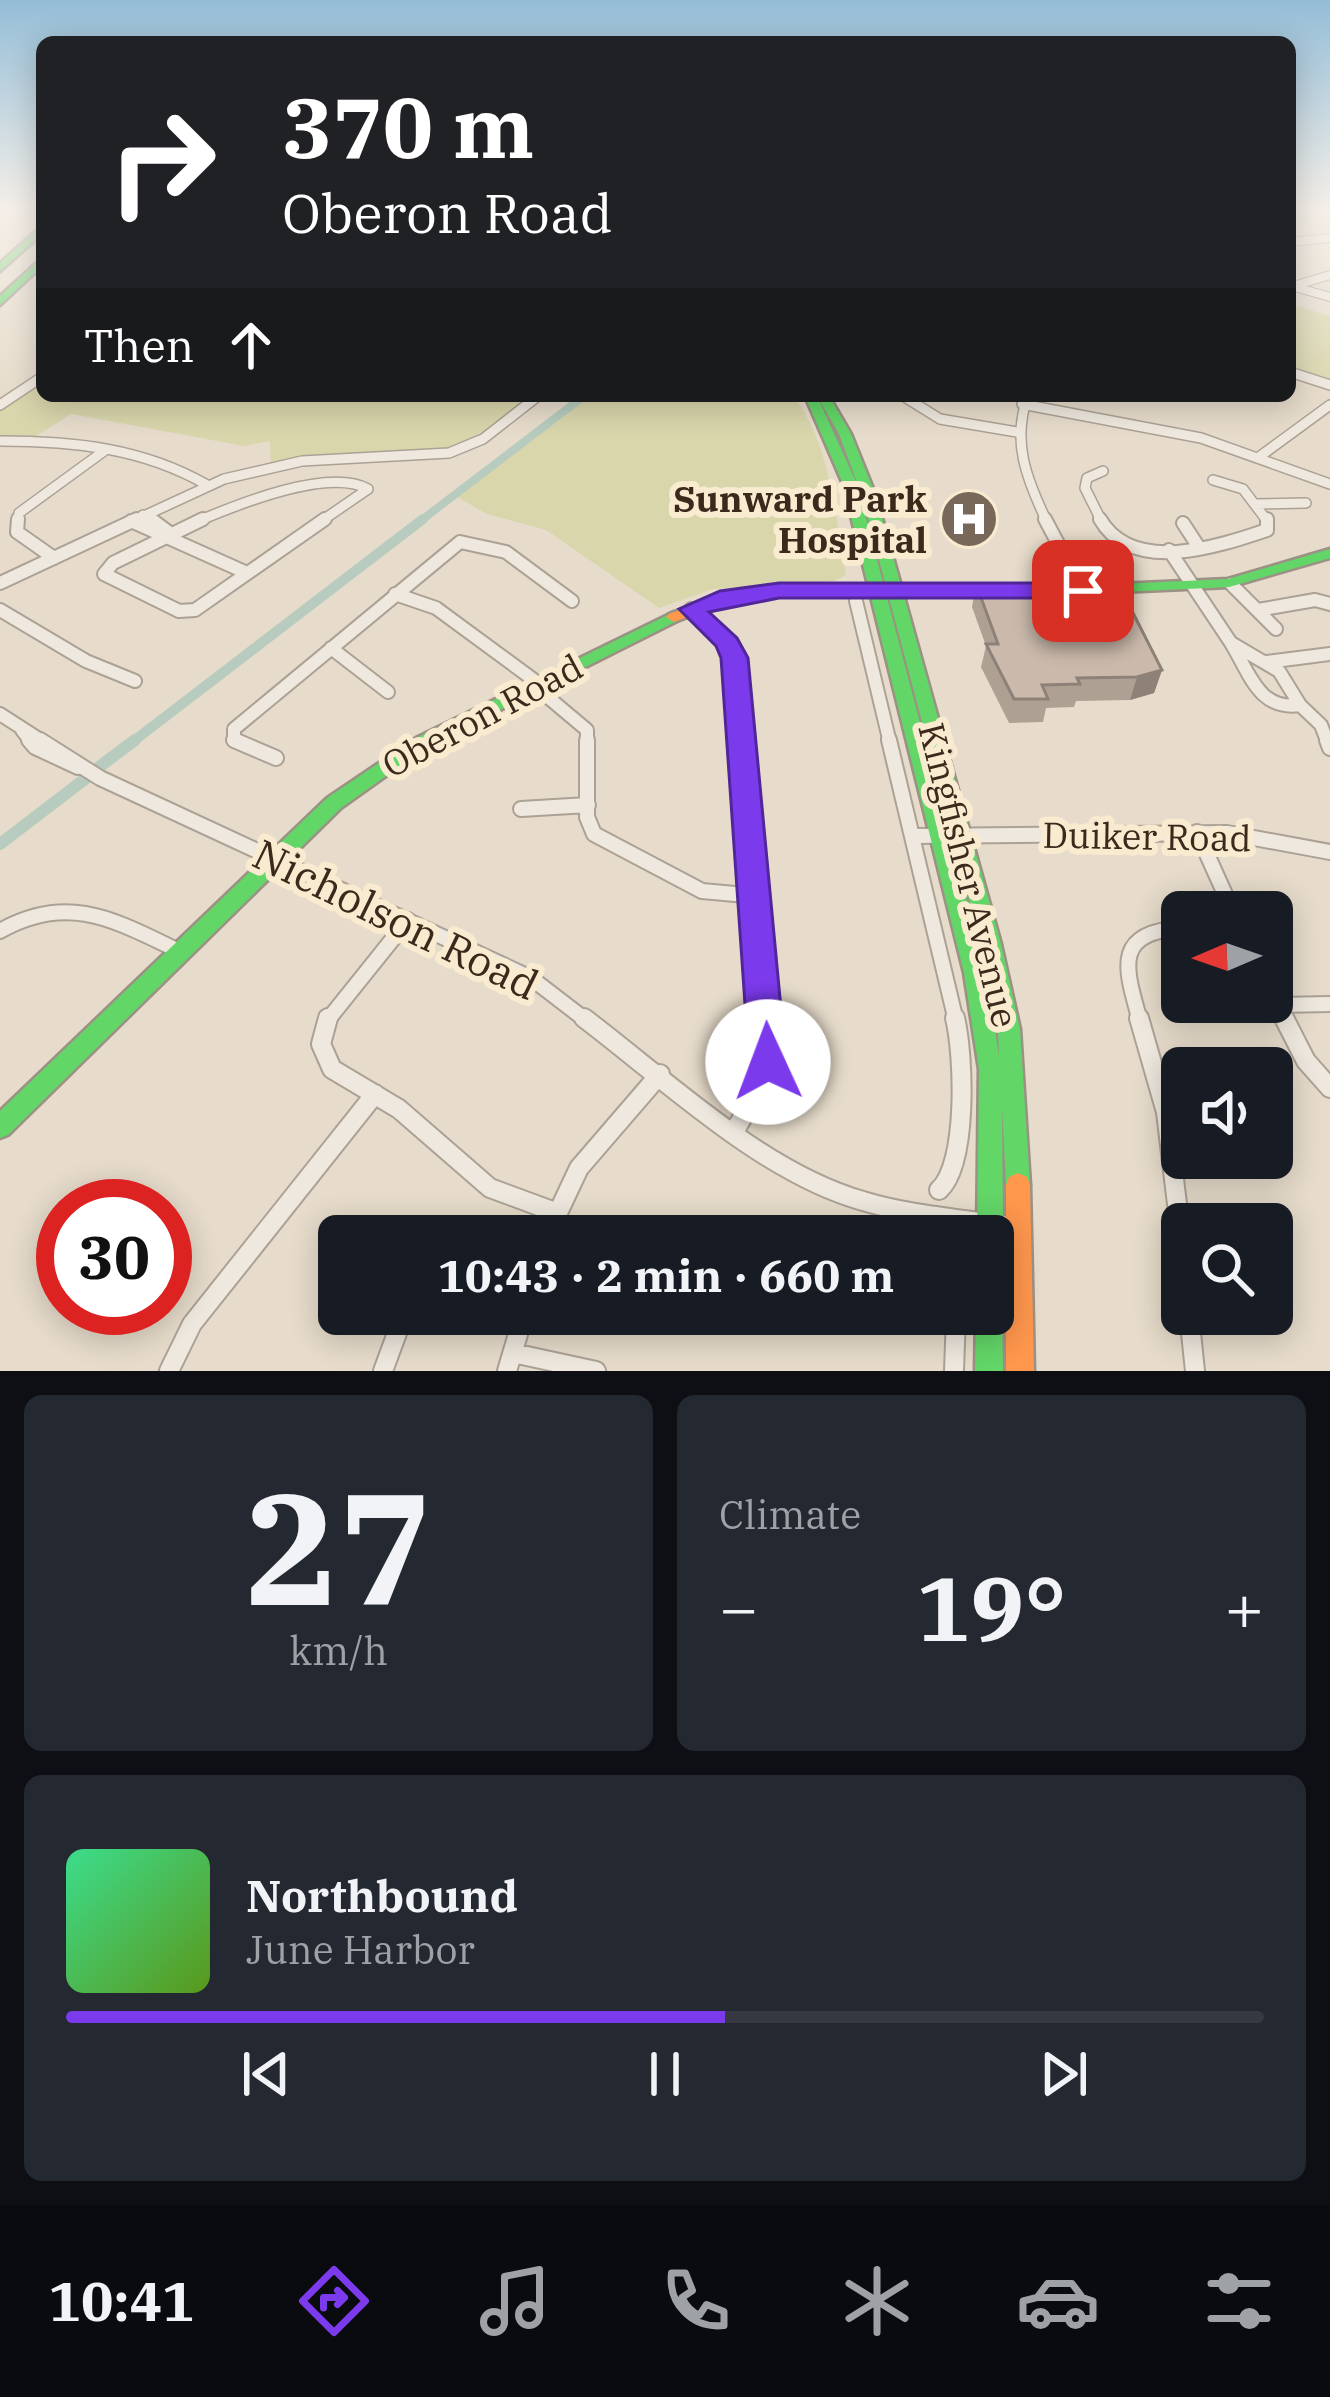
<!DOCTYPE html>
<html lang="en">
<head>
<meta charset="utf-8">
<style>
	:root { --surface:#171b24; --page:#242831; --text:#f1f3f6; --muted:#9ea1a6; --line:#363941; --accent:#7c3aed }
	body { margin:0; font-family:"IBM Plex Serif",serif; background:var(--page); color:var(--text); height:100vh; display:flex; flex-direction:column; font-size:45px; white-space:nowrap }
	* { box-sizing:border-box; margin:0 }
	p { font-size:39px; color:var(--muted) }
	.icon { flex:none; width:66px; height:66px; fill:none; stroke:currentColor; stroke-width:2; stroke-linecap:round; stroke-linejoin:round }
	.map { position:relative; height:1371px; overflow:hidden }
	.drawer { display:flex; flex-direction:column; gap:24px; padding:24px; background:#0d0f14; flex:1 }
	.drawer>* { flex:none }
	.top-card { position:absolute; left:36px; top:36px; width:1260px; height:366px; border-radius:18px; box-shadow:0 6px 30px #0003; background:#202124; color:#fff; overflow:hidden }
	.needle { width:78px; rotate:268deg }
	.controls { position:absolute; left:1161px; top:891px; display:grid; gap:24px }
	.controls a { display:grid; place-items:center; width:132px; height:132px; border-radius:18px; background:var(--surface); box-shadow:0 6px 30px #0003; font-size:60px }
	.speed { position:absolute; left:36px; top:1179px; display:flex; gap:24px; font-size:60px; font-weight:700; text-align:center }
	.speed>* { display:grid; place-content:center; width:156px; height:156px; border-radius:50%; background:var(--surface); box-shadow:0 6px 30px #0003; line-height:1 }
	.speed .limit { border:18px solid #d22; background:#fff; color:#111 }
	.pin { position:absolute; display:grid; place-items:center; width:102px; height:102px; color:#fff; margin:-51px; border-radius:24px; box-shadow:0 6px 18px #0006 }
	.me { position:absolute; width:132px; margin:-66px; rotate:358deg; stroke-linejoin:round; filter:drop-shadow(0 0 9px #0008) }
	.turn { display:flex; align-items:center; gap:42px; height:252px; padding:0 48px; font-size:54px }
	.turn .icon { width:156px; height:156px; stroke-width:2.5 }
	.turn b { display:block; font-size:84px; line-height:102px }
	.then { display:flex; align-items:center; height:114px; padding:0 48px; background:#0003; gap:24px; font-size:45px }
	.big { font-size:90px; font-weight:700; line-height:1.1 }
	.drawer .widget { flex:1; display:flex; flex-direction:column; justify-content:center; gap:18px; min-width:0; padding:0 42px; border-radius:18px; background:var(--page) }
	.drawer .dial { align-items:center; gap:0 }
	.dial b { font-size:156px; line-height:1 }
	.song { display:flex; align-items:center; gap:36px }
	.cover { width:144px; height:144px; border-radius:18px; background:linear-gradient(135deg,hsl(150 70% 55%),hsl(90 70% 35%)) }
	.played { height:12px; border-radius:6px; background:linear-gradient(90deg,var(--accent) 55%,var(--line) 55%) }
	.keys { display:flex; justify-content:space-around; direction:ltr }
	.heat { display:flex; justify-content:space-between; align-items:center; font-size:66px; direction:ltr }
	.drawer .tiles { flex:1; display:grid; gap:24px; grid-template-columns:1fr 1fr }
	.widget:last-child { grid-column:span 2 }
	.trip { position:absolute; left:318px; top:1215px; width:696px; height:120px; border-radius:18px; background:var(--surface); box-shadow:0 6px 30px #0003; font-weight:700; line-height:120px; text-align:center }
	.menu { display:flex; height:192px; justify-content:space-around; align-items:center; background:#090b0e; color:var(--muted) }
	.menu .icon { width:84px; height:84px }
	.menu .active { color:var(--accent) }
	.menu b { font-size:54px; color:var(--text) }
	.map>svg:first-child { display:block }
	.green { fill:#d9d6ac }
	.lines { fill:none; stroke-linecap:round; stroke-linejoin:round }
	.canal-far2 { stroke:#b7cbbe; stroke-width:8 }
	.canal-far1 { stroke:#b7cbbe; stroke-width:10 }
	.canal { stroke:#b7cbbe; stroke-width:12 }
	.street-far4-casing { stroke:#aca195; stroke-width:10 }
	.street-far3-casing { stroke:#aca195; stroke-width:12 }
	.street-far2-casing { stroke:#aca195; stroke-width:16 }
	.street-far1-casing { stroke:#aca195; stroke-width:18 }
	.street-casing { stroke:#aca195; stroke-width:22 }
	.fast-casing { stroke:#9b9185; stroke-width:5 }
	.slow-casing { stroke:#9b9185; stroke-width:5 }
	.street-far4 { stroke:#eee8de; stroke-width:8 }
	.street-far3 { stroke:#eee8de; stroke-width:9 }
	.street-far2 { stroke:#eee8de; stroke-width:12 }
	.street-far1 { stroke:#eee8de; stroke-width:14 }
	.street { stroke:#eee8de; stroke-width:18 }
	.fast { fill:#63d668; fill-rule:evenodd }
	.slow { fill:#ff974d; fill-rule:evenodd }
	.wall { fill:#afa094 }
	.shaded-wall { fill:#8e8278 }
	.building { fill:#cbbaac; stroke:#8e8278; stroke-width:3 }
	.route { fill:#7c3aed; stroke:#51269a; stroke-width:3 }
	.labels { text-anchor:middle; dominant-baseline:central; stroke-width:12; stroke-linejoin:round; paint-order:stroke }
	.poi-label { font-size:36px; font-weight:bold; fill:#3b291c; stroke:#f9ebd0; text-anchor:end }
	.street-label { font-size:36px; fill:#3b291c; stroke:#f9ebd0 }
	.near-street-label { font-size:42px; fill:#3b291c; stroke:#f9ebd0 }
</style>
</head>
<body>
<div class="map">
<svg width="1330" height="1371" viewBox="0 0 1330 1371">
	<rect width="100%" height="100%" fill="#e7dccb"/>
	<path class="green" d="M1290,304L1330,316V381L1290,368Z
		M42,379V396H532L483,441L453,452L271,464L270,441L244,446L71,414L30,440H0V407Z
		M690,396H793C831,442 835,518 846,575L834,581L713,589L659,608L546,530L487,514L452,494L574,402L690,401Z"/>
	<g class="lines">
		<path class="canal-far2" d="M419,522L584,396"/>
		<path class="canal-far1" d="M131,743L423,519"/>
		<path class="canal" d="M99,767L135,740
			M0,844L85,779"/>
		<defs>
			<path id="street-far4" d="M1290,242L1330,238
				M1291,286L1330,297
				M1290,287L1330,275"/>
			<path id="street-far3" d="M1290,372L1330,385
				M903,396L940,419L1017,432
				M1028,396C1011,441 1027,480 1047,522
				M1022,404L1201,438L1330,484
				M0,405L42,377
				M0,441C73,441 143,448 207,485
				M1259,457L1330,405
				M1213,480L1243,489L1268,522
				M1255,504L1306,503
				M143,515L156,522
				M18,522L19,513L104,451
				M131,522L224,479L302,461L449,453L483,439L538,396
				M196,522C236,505 328,467 368,489L320,522
				M1102,522L1085,488L1087,478L1103,471"/>
			<path id="street-far2" d="M18,519L17,532L54,558
				M151,519L175,537
				M203,519L113,563L104,574L179,611L195,610L325,519
				M1045,519L1083,591
				M1100,519C1132,575 1217,547 1267,530V519
				M131,521L247,573
				M1183,523L1198,546
				M1169,550L1231,643
				M0,583L137,519
				M1231,584L1276,629
				M395,594L436,608L538,683
				M856,601L890,743
				M691,609L728,643L734,658L741,743
				M0,610L86,661L135,681
				M1258,610L1315,600L1330,604
				M1231,643L1279,671L1300,705C1259,711 1250,674 1231,643Z
				M331,648L388,692
				M1267,662L1330,654
				M537,688L587,730V743
				M1300,705L1321,725L1328,743
				M0,714L45,743
				M22,730L32,743
				M240,743L234,740V729L460,542L506,552L572,601"/>
			<path id="street-far1" d="M29,740L35,747L78,767
				M40,740L100,778L531,978L587,1021
				M234,740L276,758
				M587,740V817L594,834L702,891L757,896
				M741,740L765,1021
				M889,740L956,1021
				M1327,740L1330,748
				M521,809L588,805
				M1197,832L1233,912
				M915,836L1227,833L1330,852
				M0,931C69,892 116,921 181,952
				M1272,993L1286,1021
				M1278,1005L1330,1004
				M327,1021L408,920
				M1140,1021C1126,970 1111,932 1182,928"/>
			<path id="street" d="M328,1018L321,1044L332,1069L399,1109L490,1188L555,1212
				M584,1018C666,1080 763,1173 863,1201C912,1216 968,1219 1019,1228
				M1139,1018L1166,1112L1182,1246
				M1284,1018L1306,1061L1330,1088
				M734,1132C761,1086 769,1072 764,1018
				M939,1190C968,1164 964,1055 955,1018
				M547,1236L579,1168L660,1074
				M1189,1314L1195,1371
				M513,1353L596,1371
				M169,1371L192,1324L375,1094
				M383,1371L404,1314
				M507,1371L524,1314
				M954,1371L956,1314"/>
			<path id="fast" d="M42,226V234L0,271V263Z
				M42,258V266L0,305V296Z
				M805,396H817L857,484L986,973L999,1056L998,1029L981,944L862,496L839,434L817,396H829L851,434L876,496L1001,944L1020,1029L1030,1185L1027,1193L1018,1197L1009,1193L1006,1185L1002,1106L1003,1236L999,1245L993,1247V1236H977L979,1069L964,973L843,484Z
				M1330,549V558L1229,587L1054,595L1047,591L1054,587L1228,579Z
				M674,612L682,617L679,620L428,746L341,808L8,1135L0,1138V1111L327,798L416,738Z
				M993,1302L998,1305L1002,1314L1003,1371H975L976,1314H993Z"/>
			<path id="slow" d="M992,586L999,590L997,593L779,595L732,601L674,622L666,617L669,614L729,592L779,587Z
				M1018,1173L1027,1177L1030,1185L1034,1371H1006V1185L1009,1177Z"/>
		</defs>
		<use href="#street-far4" class="street-far4-casing"/>
		<use href="#street-far3" class="street-far3-casing"/>
		<use href="#street-far2" class="street-far2-casing"/>
		<use href="#street-far1" class="street-far1-casing"/>
		<use href="#street" class="street-casing"/>
		<use href="#fast" class="fast-casing"/>
		<use href="#slow" class="slow-casing"/>
		<use href="#street-far4" class="street-far4"/>
		<use href="#street-far3" class="street-far3"/>
		<use href="#street-far2" class="street-far2"/>
		<use href="#street-far1" class="street-far1"/>
		<use href="#street" class="street"/>
		<use href="#fast" class="fast"/>
		<use href="#slow" class="slow"/>
	</g>
	<path class="wall" d="M976,584L1083,603L1162,670L1154,693L1130,700L1076,701L1074,707L1046,708L1043,722L1009,723L981,667L986,646L972,607Z"/>
	<path class="shaded-wall" d="M1162,670L1154,693L1130,700L1137,677Z"/>
	<path class="building" d="M976,584H1070L1083,603L1129,605L1162,670L1137,677L1077,678L1080,684L1042,685L1048,699H1014L986,644H998Z"/>
	<linearGradient id="sky" x2="0" y2="1"><stop stop-color="#94bdd7"/><stop offset="0.52" stop-color="#f4efe8"/><stop offset="1" stop-color="#f4efe8" stop-opacity="0"/></linearGradient>
	<rect width="1330" height="400" fill="url(#sky)"/>
	<path class="route" d="M779,583H1083L1096,591L1083,598H779L709,612L737,638L748,658L786,1062L781,1074L768,1079L754,1074L749,1062L721,658L716,646L679,609L720,591Z"/>
	<defs>
		<symbol id="hospital-disc" viewBox="-11 -11 22 22"><circle r="9.5" fill="#776859" stroke="#f9ebd0"/><path d="M-5-5h3v3.5h4V-5h3V5h-3V1.5h-4V5h-3Z" fill="#fff"/></symbol>
	</defs>
	<g fill-rule="evenodd">
		<use href="#hospital-disc" x="936" y="486" width="66" height="66"/>
	</g>
	<g class="labels">
		<g class="poi-label">
			<text x="927" y="498">Sunward Park<tspan x="927" dy="41">Hospital</tspan></text>
		</g>
		<g class="street-label">
			<text transform="translate(482 715) rotate(-28)">Oberon Road</text>
			<text transform="translate(1147 836) rotate(1)">Duiker Road</text>
			<text transform="translate(969 875) rotate(76)">Kingfisher Avenue</text>
		</g>
		<g class="near-street-label">
			<text transform="translate(396 919) rotate(26)">Nicholson Road</text>
		</g>
	</g>
</svg>
<div class="controls">
<a><svg class="needle" viewBox="-14 -14 28 28"><path d="M0-13l5 13h-10z" fill="#e53935"/><path d="M0 13l5-13h-10z" fill="#9ea1a6"/></svg></a>
<a><svg class="icon" aria-label="sound" viewBox="0 0 24 24"><path d="M4 9h4l5-4v14l-5-4H4zM17 9q2 3 0 6"/></svg></a>
<a><svg class="icon" aria-label="search" viewBox="0 0 24 24"><circle cx="10" cy="10" r="6"/><path d="M15 15l6 6"/></svg></a>
</div>
<div class="speed"><div class="limit">30</div></div>
<div class="pin" style="left:1083px;top:591px;background:#d93025"><svg class="icon" aria-label="arrive" viewBox="0 0 24 24"><path d="M6 21V4h12l-3 4 3 4H6"/></svg></div>
<svg class="me" style="left:768px;top:1062px" viewBox="-20 -20 40 40"><circle r="19" fill="#fff"/><path d="M0-13L10 11 0 6-10 11z" fill="#7c3aed"/></svg>
<div class="trip">10:43 · 2 min · 660 m</div>
<div class="top-card">
<div class="turn"><svg class="icon" aria-label="right" viewBox="0 0 24 24"><path d="M7 20v-9h11M14 6l5 5-5 5"/></svg><div><b>370 m</b>Oberon Road</div></div>
<div class="then">Then<svg class="icon" aria-label="ahead" viewBox="0 0 24 24"><path d="M12 20V5M6 11l6-6 6 6"/></svg></div>
</div>
</div>
<section class="drawer">
<div class="tiles">
<div class="widget dial"><b>27</b><p>km/h</p></div>
<div class="widget"><p>Climate</p>
<div class="heat"><a>−</a><b class="big">19°</b><a>+</a></div>
</div>
<div class="widget">
<div class="song"><i class="cover"></i><div><b>Northbound</b><p>June Harbor</p></div></div>
<div class="played"></div>
<div class="keys"><svg class="icon" aria-label="previous" viewBox="0 0 24 24"><path d="M18 5L8 12l10 7zM5 5v14"/></svg><svg class="icon" aria-label="pause" viewBox="0 0 24 24"><path d="M8 5v14M16 5v14"/></svg><svg class="icon" aria-label="next" viewBox="0 0 24 24"><path d="M6 5l10 7-10 7zM19 5v14"/></svg></div>
</div>
</div>
</section>
<nav class="menu">
<b>10:41</b>
<svg class="icon active" aria-label="directions" viewBox="0 0 24 24"><path d="M12 3l9 9-9 9-9-9zM9 14v-3h6M13 9l2 2-2 2"/></svg>
<svg class="icon" aria-label="music" viewBox="0 0 24 24"><path d="M9 18V5l10-2v13"/><circle cx="6" cy="18" r="3"/><circle cx="16" cy="16" r="3"/></svg>
<svg class="icon" aria-label="phone" viewBox="0 0 24 24"><path d="M5 4h4l2 5-3 2q2 4 5 5l2-3 5 2v4C11 20 4 13 5 4z"/></svg>
<svg class="icon" aria-label="climate" viewBox="0 0 24 24"><path d="M12 3v18M4 7l16 10M4 17L20 7"/></svg>
<svg class="icon" aria-label="car" viewBox="0 0 24 24"><path d="M5 17H2v-5l4-1 3-4h7l3 4 3 1v5h-3M9 17h6M6 11h13"/><circle cx="7" cy="17" r="2"/><circle cx="17" cy="17" r="2"/></svg>
<svg class="icon" aria-label="filters" viewBox="0 0 24 24"><path d="M4 7h16M4 17h16"/><circle cx="9" cy="7" r="2"/><circle cx="15" cy="17" r="2"/></svg>
</nav>
</body>
</html>
